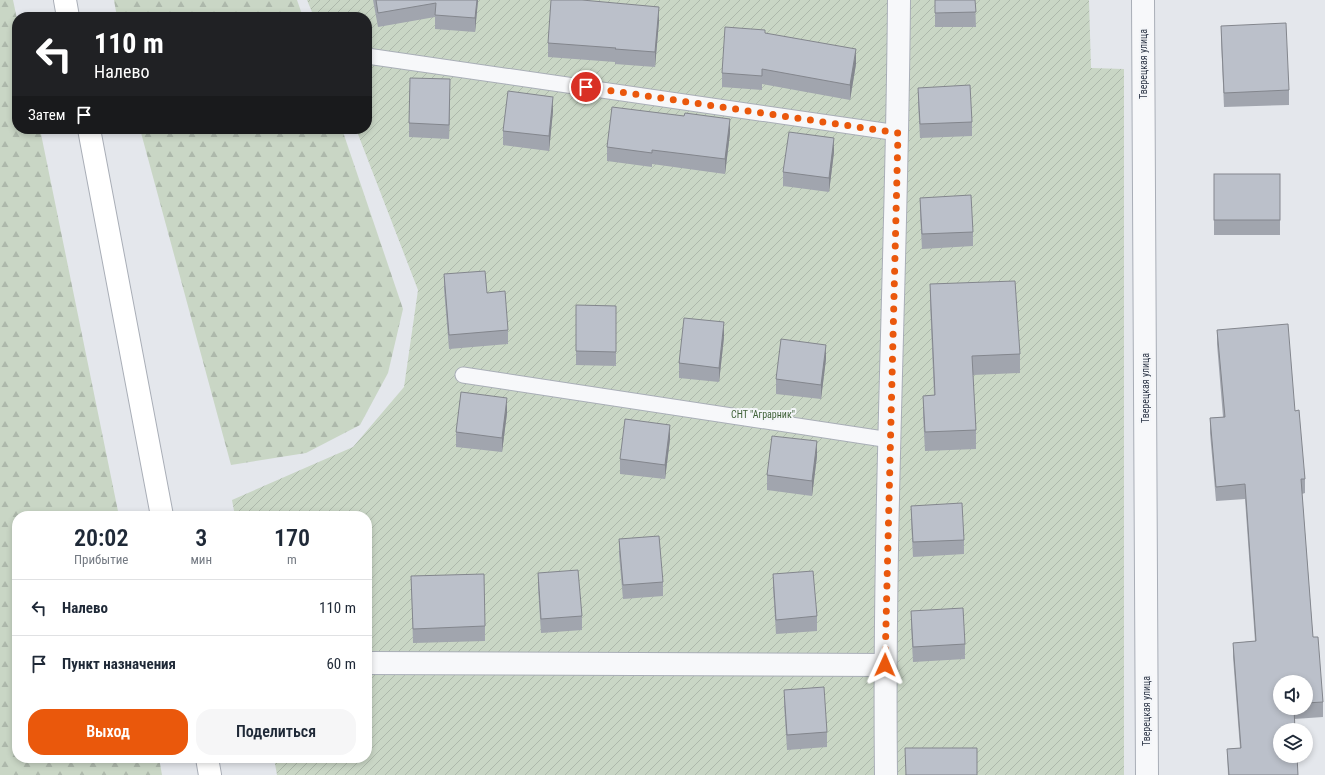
<!DOCTYPE html>
<html lang="ru">
<head>
<meta charset="utf-8">
<style>
  :root { --surface:#fff; --page:#f6f6f7; --text:#1f2937; --muted:#747a83; --line:#e0e1e3; --accent:#ea580c }
  body { margin:0; font-family:"Roboto Condensed",sans-serif; background:var(--page); color:var(--text); height:100vh; display:flex; flex-direction:column; font-size:15px; white-space:nowrap }
  * { box-sizing:border-box; margin:0 }
  p { font-size:13px; color:var(--muted) }
  .icon { flex:none; width:22px; height:22px; fill:none; stroke:currentColor; stroke-width:2; stroke-linecap:round; stroke-linejoin:round }
  .map { position:relative; flex:1; overflow:hidden }
  .sheet { position:absolute; left:12px; top:511px; width:360px; height:252px; display:flex; flex-direction:column; background:var(--surface); border-radius:16px; box-shadow:0 2px 6px #0003 }
  .sheet>* { flex:none }
  .top-card { position:absolute; left:12px; top:12px; width:360px; height:122px; border-radius:16px; box-shadow:0 2px 6px #0003; background:#202124; color:#fff; overflow:hidden }
  .fabs { position:absolute; left:1273px; top:675px; display:grid; gap:8px }
  .fabs a { display:grid; place-items:center; width:40px; height:40px; border-radius:50%; background:var(--surface); box-shadow:0 2px 6px #0003; font-size:20px }
  .pin { position:absolute; display:grid; place-items:center; width:34px; height:34px; color:#fff; margin:-17px; border:2px solid #fff; border-radius:50%; box-shadow:0 1px 4px #0007 }
  .me { position:absolute; width:44px; margin:-22px; rotate:1deg; stroke-linejoin:round; filter:drop-shadow(0 0 3px #0008) }
  .turn { display:flex; align-items:center; gap:14px; height:84px; padding:0 16px; font-size:18px }
  .turn .icon { width:52px; height:52px; stroke-width:2.5 }
  .turn b { display:block; font-size:28px; line-height:34px }
  .then { display:flex; align-items:center; height:38px; padding:0 16px; background:#0003; gap:8px; font-size:15px }
  .eta { display:flex; justify-content:space-evenly; align-items:center; height:68px; text-align:center }
  .eta b { font-size:24px; font-weight:600; line-height:28px }
  .action { display:flex; gap:8px; margin-top:auto; padding:8px 16px }
  .action a { flex:1; height:46px; border-radius:16px; background:var(--accent); color:#fff; font-size:16px; font-weight:600; line-height:46px; text-align:center }
  .action a+a { background:var(--page); color:var(--text) }
  ul { padding:0; list-style:none }
  li { display:flex; align-items:center; gap:12px; height:56px; padding:0 16px; border-top:1px solid var(--line) }
  li div { flex:1 }
  li b { display:block; font-size:15px }
  li em { font-style:normal }
  .map>svg:first-child { display:block }
  .forest { fill:url(#forest-firs) }
  .garden { fill:url(#garden-furrows) }
  .lines { fill:none; stroke-linecap:round; stroke-linejoin:round }
  .service-casing { stroke:#a9aeb7; stroke-width:17 }
  .minor-casing { stroke:#a9aeb7; stroke-width:24 }
  .secondary-casing { stroke:#a9aeb7; stroke-width:24 }
  .service { stroke:#f7f8fa; stroke-width:15 }
  .minor { stroke:#f7f8fa; stroke-width:22 }
  .secondary { stroke:#fff; stroke-width:22 }
  .wall { fill:#a1a5ae; fill-rule:evenodd }
  .shaded-wall { fill:#83868d }
  .building { fill:#bbc0ca; stroke:#83868d }
  .route { stroke:#ea580c; stroke-width:7; stroke-dasharray:0 12.6 }
  .labels { text-anchor:middle; dominant-baseline:central; stroke-width:4; stroke-linejoin:round; paint-order:stroke }
  .street-label { font-size:10px; fill:#2b3445; stroke:#f4f6f9 }
  .park-label { font-size:10px; fill:#3f6138; stroke:#f4f6f9 }
</style>
</head>
<body>
<div class="map">
<svg width="1325" height="775" viewBox="0 0 1325 775">
  <defs>
    <pattern id="forest-firs" width="22" height="20" patternUnits="userSpaceOnUse"><rect width="22" height="20" fill="#c9d6c5"/><path d="M5 1l3.5 6h-7zM16 11l3.5 6h-7z" fill="#adb8ab"/></pattern>
    <pattern id="garden-furrows" width="10" height="10" patternUnits="userSpaceOnUse"><rect width="10" height="10" fill="#c9d6c5"/><path d="M-1 1l2-2M0 10L10 0M9 11l2-2" fill="none" stroke="#adb8ab"/></pattern>
  </defs>
  <rect width="100%" height="100%" fill="#e4e7ec"/>
  <!-- forest -->
  <g class="forest">
    <polygon points="0,0 13,0 17,19 17,129 40,129 119,516 17,516 17,758 159,758 162,775 0,775"/>
    <polygon points="114,0 297,0 303,17 117,17"/>
    <polygon points="140,129 342,129 403,309 388,373 360,425 306,453 231,465"/>
  </g>
  <!-- garden -->
  <polygon class="garden" points="307,0 1089,0 1091,68 1124,69 1124,775 277,775 274,758 367,758 367,516 235,516 232,500 353,447 404,387 418,290 356,129 367,129 367,17 314,17"/>
  <g class="lines">
    <defs>
      <g id="service">
        <polyline points="367,56 898,133"/>
        <polyline points="463,375 890,440"/>
      </g>
      <g id="minor">
        <polyline points="1143,0 1147,775"/>
        <polyline points="367,663 885,665"/>
        <path d="M886,775C883,517 897,258 899,0"/>
      </g>
      <g id="secondary">
        <polyline points="65,0 68,17"/>
        <polyline points="89,129 162,516"/>
        <polyline points="207,758 210,775"/>
      </g>
    </defs>
    <!-- service casing -->
    <use href="#service" class="service-casing"/>
    <!-- minor casing -->
    <use href="#minor" class="minor-casing"/>
    <!-- secondary casing -->
    <use href="#secondary" class="secondary-casing"/>
    <!-- service -->
    <use href="#service" class="service"/>
    <!-- minor -->
    <use href="#minor" class="minor"/>
    <!-- secondary -->
    <use href="#secondary" class="secondary"/>
  </g>
  <!-- wall -->
  <g class="wall">
    <polygon points="373,0 478,0 475,32 435,29 435,17 378,27"/>
    <polygon points="935,0 975,0 976,27 935,27"/>
    <polygon points="659,21 655,67 615,64 615,62 548,57 548,43"/>
    <polygon points="1221,26 1289,90 1289,105 1224,107 1221,40"/>
    <polygon points="765,33 856,64 850,100 762,84 762,90 722,87 722,73"/>
    <polygon points="918,88 972,122 972,136 920,138 918,102"/>
    <polygon points="450,93 449,139 409,137 409,123"/>
    <polygon points="553,111 549,151 503,145 503,131"/>
    <polygon points="730,133 725,174 652,164 652,167 607,161 607,147"/>
    <polygon points="834,152 829,192 783,186 783,172"/>
    <rect x="1214" y="174" width="66" height="61"/>
    <polygon points="920,198 973,232 973,246 922,249 920,213"/>
    <polygon points="444,274 487,293 508,330 508,344 449,349 444,289"/>
    <polygon points="930,284 1020,354 1020,373 973,375 976,430 976,449 925,451 923,415 923,396 934,395 930,303"/>
    <polygon points="576,305 616,306 616,366 576,365"/>
    <path d="M1217,330L1295,411L1305,479V493L1302,494L1313,637L1323,702V717L1294,719L1298,775H1228L1227,749L1240,748L1233,657V643L1255,641L1245,499L1216,501L1210,433V418L1223,417L1217,344ZM1306,682V708H1280Z"/>
    <polygon points="724,337 719,382 679,378 679,363"/>
    <polygon points="826,359 821,399 776,394 776,379"/>
    <polygon points="507,413 502,452 456,447 456,432"/>
    <polygon points="670,439 665,479 620,474 620,459"/>
    <polygon points="817,456 812,496 767,490 767,475"/>
    <polygon points="911,506 964,540 964,554 913,557 911,520"/>
    <polygon points="619,539 663,582 663,596 623,599 619,554"/>
    <polygon points="538,573 582,616 582,630 541,633 538,588"/>
    <polygon points="773,574 817,616 817,631 776,634 773,588"/>
    <polygon points="411,576 485,626 485,641 413,643"/>
    <polygon points="911,611 965,644 965,659 913,662 911,625"/>
    <polygon points="784,690 827,732 827,747 787,750 784,704"/>
  </g>
  <!-- shaded-wall -->
  <g class="shaded-wall">
    <polygon points="477,0 478,0 475,32 475,18"/>
    <polygon points="659,7 659,21 655,67 655,52"/>
    <polygon points="856,49 856,64 850,100 850,85"/>
    <polygon points="450,79 450,93 449,139 449,125"/>
    <polygon points="553,97 553,111 549,151 549,136"/>
    <polygon points="730,119 730,133 725,174 725,159"/>
    <polygon points="834,138 834,152 829,192 829,178"/>
    <polygon points="724,322 724,337 719,382 719,368"/>
    <polygon points="826,345 826,359 821,399 821,385"/>
    <polygon points="507,398 507,413 502,452 502,438"/>
    <polygon points="670,425 670,439 665,479 665,465"/>
    <polygon points="817,441 817,456 812,496 812,481"/>
  </g>
  <!-- building -->
  <g class="building">
    <polygon points="376,0 477,0 475,18 435,15 436,3 378,13"/>
    <polygon points="551,0 582,0 659,7 655,52 615,49 616,48 548,43"/>
    <polygon points="935,0 975,0 976,12 935,13"/>
    <polygon points="1286,23 1289,90 1224,93 1221,26"/>
    <polygon points="725,27 765,30 765,33 856,49 850,85 762,69 762,76 722,73"/>
    <polygon points="410,78 450,79 449,125 409,123"/>
    <polygon points="970,85 972,122 920,124 918,88"/>
    <polygon points="508,91 553,97 549,136 503,131"/>
    <polygon points="612,107 684,116 685,113 730,119 725,159 652,150 652,153 607,147"/>
    <polygon points="789,132 834,138 829,178 783,172"/>
    <rect x="1214" y="174" width="66" height="46"/>
    <polygon points="971,195 973,232 922,234 920,198"/>
    <polygon points="485,271 487,293 505,291 508,330 449,335 444,274"/>
    <polygon points="1015,281 1020,354 972,356 976,430 925,432 923,396 935,395 930,284"/>
    <polygon points="576,305 616,306 616,352 576,351"/>
    <polygon points="684,318 724,322 719,368 679,363"/>
    <polygon points="1288,324 1295,411 1299,410 1305,479 1301,479 1313,637 1318,637 1323,702 1306,703 1306,682 1280,682 1280,708 1294,708 1295,730 1280,730 1280,756 1297,756 1298,775 1229,775 1227,749 1241,748 1233,643 1256,641 1245,484 1216,487 1210,418 1225,417 1217,330"/>
    <polygon points="781,339 826,345 821,385 776,379"/>
    <polygon points="461,392 507,398 502,438 456,432"/>
    <polygon points="625,419 670,425 665,465 620,459"/>
    <polygon points="772,436 817,441 812,481 767,475"/>
    <polygon points="962,503 964,540 913,542 911,506"/>
    <polygon points="659,536 663,582 623,585 619,539"/>
    <polygon points="578,570 582,616 541,619 538,573"/>
    <polygon points="813,571 817,616 776,620 773,574"/>
    <polygon points="484,574 485,626 413,629 411,576"/>
    <polygon points="963,608 965,644 913,647 911,611"/>
    <polygon points="824,687 827,732 787,735 784,690"/>
    <polygon points="905,748 977,748 977,775 906,775"/>
  </g>
  <g class="lines">
    <!-- route -->
    <polyline class="route" points="586,87 898,133 885,665"/>
  </g>
  <g class="labels">
    <!-- street labels -->
    <g class="street-label">
      <text transform="translate(1143 64) rotate(-90)">Тверецкая улица</text>
      <text transform="translate(1145 388) rotate(-90)">Тверецкая улица</text>
      <text transform="translate(1146 711) rotate(-90)">Тверецкая улица</text>
    </g>
    <!-- park labels -->
    <g class="park-label">
      <text x="763" y="414">СНТ "Аграрник"</text>
    </g>
  </g>
</svg>
<div class="fabs">
<a><svg class="icon" aria-label="sound" viewBox="0 0 24 24"><path d="M4 9h4l5-4v14l-5-4H4zM17 9q2 3 0 6"/></svg></a>
<a><svg class="icon" aria-label="layers" viewBox="0 0 24 24"><path d="M12 4l9 5-9 5-9-5zM3 14l9 5 9-5"/></svg></a>
</div>
<div class="pin" style="left:586px;top:87px;background:#d93025"><svg class="icon" aria-label="arrive" viewBox="0 0 24 24"><path d="M6 21V4h12l-3 4 3 4H6"/></svg></div>
<svg class="me" style="left:885px;top:665px" viewBox="-20 -20 40 40"><path d="M0-17L14 15 0 8-14 15z" fill="#ea580c" stroke="#fff" stroke-width="4"/></svg>
<div class="top-card">
<div class="turn"><svg class="icon" aria-label="left" viewBox="0 0 24 24"><path d="M17 20v-9H6M10 6l-5 5 5 5"/></svg><div><b>110 m</b>Налево</div></div>
<div class="then">Затем<svg class="icon" aria-label="arrive" viewBox="0 0 24 24"><path d="M6 21V4h12l-3 4 3 4H6"/></svg></div>
</div>
<section class="sheet">
<div class="eta">
<div><b>20:02</b><p>Прибытие</p></div>
<div><b>3</b><p>мин</p></div>
<div><b>170</b><p>m</p></div>
</div>
<ul>
<li><svg class="icon" aria-label="left" viewBox="0 0 24 24"><path d="M17 20v-9H6M10 6l-5 5 5 5"/></svg><div><b>Налево</b></div><em>110 m</em></li>
<li><svg class="icon" aria-label="arrive" viewBox="0 0 24 24"><path d="M6 21V4h12l-3 4 3 4H6"/></svg><div><b>Пункт назначения</b></div><em>60 m</em></li>
</ul>
<div class="action"><a>Выход</a><a>Поделиться</a></div>
</section>
</div>
</body>
</html>
